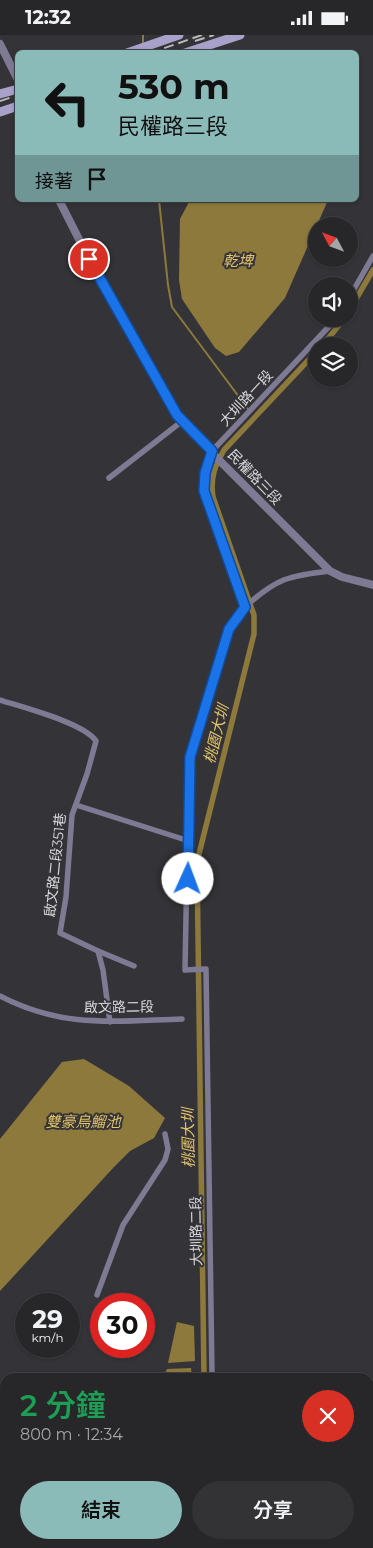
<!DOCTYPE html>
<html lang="zh-TW">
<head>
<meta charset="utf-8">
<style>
  :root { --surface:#27272a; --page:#333336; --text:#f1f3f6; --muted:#a4a5a8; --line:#434447; --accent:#8bbbb9 }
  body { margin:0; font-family:Montserrat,"Noto Sans TC",sans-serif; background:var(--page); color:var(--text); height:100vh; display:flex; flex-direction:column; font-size:19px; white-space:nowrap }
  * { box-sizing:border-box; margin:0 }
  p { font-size:16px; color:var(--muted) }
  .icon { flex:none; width:28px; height:28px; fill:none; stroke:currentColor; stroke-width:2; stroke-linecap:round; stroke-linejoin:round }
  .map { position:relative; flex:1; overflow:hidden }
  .side { position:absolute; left:0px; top:1338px; width:374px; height:176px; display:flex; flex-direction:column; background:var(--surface); border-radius:15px 15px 0 0; box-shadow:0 1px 4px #0004,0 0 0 1px var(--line) }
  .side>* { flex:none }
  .guide { position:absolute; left:15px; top:15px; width:344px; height:152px; border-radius:8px; box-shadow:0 1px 4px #0004,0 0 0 1px var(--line); background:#8bbbb9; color:#111; overflow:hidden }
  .needle { width:32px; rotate:311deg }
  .controls { position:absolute; left:308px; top:182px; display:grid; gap:10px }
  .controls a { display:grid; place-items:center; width:50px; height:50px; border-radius:50%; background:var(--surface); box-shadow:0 1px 4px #0004,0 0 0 1px var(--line); font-size:25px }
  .speed { position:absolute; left:15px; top:1258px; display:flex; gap:10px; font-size:25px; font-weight:700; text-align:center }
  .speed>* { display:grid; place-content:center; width:65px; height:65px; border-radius:50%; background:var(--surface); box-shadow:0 1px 4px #0004,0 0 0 1px var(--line); line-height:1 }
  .speed small { font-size:12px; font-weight:400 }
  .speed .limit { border:8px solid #d22; background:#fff; color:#111 }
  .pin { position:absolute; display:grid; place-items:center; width:42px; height:42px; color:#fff; margin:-21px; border:2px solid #fff; border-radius:50%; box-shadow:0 1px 5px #0007 }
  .me { position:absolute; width:55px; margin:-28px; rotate:2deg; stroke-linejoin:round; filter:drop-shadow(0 0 4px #0008) }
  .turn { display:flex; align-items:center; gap:18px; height:105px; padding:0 20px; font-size:22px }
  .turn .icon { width:65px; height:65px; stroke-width:2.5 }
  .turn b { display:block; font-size:35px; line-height:42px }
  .then { display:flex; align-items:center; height:48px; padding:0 20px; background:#0003; gap:10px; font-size:19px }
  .round { display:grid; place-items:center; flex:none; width:52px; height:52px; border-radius:26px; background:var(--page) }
  .head { display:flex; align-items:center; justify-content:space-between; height:85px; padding:0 20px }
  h1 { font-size:30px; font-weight:600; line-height:38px; color:#1e9e55 }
  .action { display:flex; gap:10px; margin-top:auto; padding:10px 20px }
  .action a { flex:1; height:58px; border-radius:30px; background:var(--accent); color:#111; font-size:20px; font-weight:600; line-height:58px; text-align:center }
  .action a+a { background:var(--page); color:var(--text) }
  .status { display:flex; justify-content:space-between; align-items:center; height:35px; padding:0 25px; background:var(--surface); direction:ltr }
  .status svg { height:14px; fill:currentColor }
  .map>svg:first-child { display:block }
  .water { fill:#8d793b }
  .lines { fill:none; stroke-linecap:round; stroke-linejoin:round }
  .stream { stroke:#8d793b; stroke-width:2 }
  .canal { stroke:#8d793b; stroke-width:5.5 }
  .minor { stroke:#7f7a93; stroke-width:5.5 }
  .tertiary { stroke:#7f7a93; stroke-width:8 }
  .secondary { stroke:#a8a1c9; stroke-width:9 }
  .rail { stroke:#bab9bc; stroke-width:2; stroke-dasharray:10 5; stroke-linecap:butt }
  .route-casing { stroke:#114b97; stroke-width:12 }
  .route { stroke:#1a73e8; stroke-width:9 }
  .labels { text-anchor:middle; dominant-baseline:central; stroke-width:4; stroke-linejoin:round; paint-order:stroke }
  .street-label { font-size:14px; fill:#d7d6d9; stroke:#343438 }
  .water-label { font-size:15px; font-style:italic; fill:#e2c369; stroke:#343438 }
</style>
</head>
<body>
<div class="status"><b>12:32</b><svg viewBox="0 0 49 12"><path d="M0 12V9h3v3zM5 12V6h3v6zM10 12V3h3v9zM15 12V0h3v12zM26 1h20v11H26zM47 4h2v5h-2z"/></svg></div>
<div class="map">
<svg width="373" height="1513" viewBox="0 0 373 1513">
  <rect width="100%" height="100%" fill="#343438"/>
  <!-- water -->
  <g class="water">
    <polygon points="190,165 328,165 285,263 239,317 226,321 215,313 182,264 179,245 180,184"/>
    <polygon points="84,1024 129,1051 165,1083 154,1103 130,1116 114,1132 0,1256 0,1104 62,1027"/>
    <polygon points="177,1287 194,1291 195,1326 168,1328"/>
    <polygon points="191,1333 192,1342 163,1342 167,1334"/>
  </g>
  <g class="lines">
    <!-- stream -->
    <g class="stream">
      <polyline points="143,0 143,7"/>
      <polyline points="144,17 144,18"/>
      <polyline points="159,165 168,250 172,272 248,374"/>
    </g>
    <!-- canal -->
    <g class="canal">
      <polyline points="349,276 373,235"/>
      <polyline points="322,311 344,284"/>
      <path d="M204,1342L197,827L254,599V580L213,462C210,442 215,431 224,415L316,317"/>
      <polyline points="133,1513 135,1509"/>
    </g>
    <!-- minor -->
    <g class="minor">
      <polyline points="349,263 373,221"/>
      <polyline points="109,443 181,387"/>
      <path d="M245,572C277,543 288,541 330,536"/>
      <path d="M0,665C22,672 84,688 96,706L87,739L72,780L66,862L60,898L98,916L103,935L110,987"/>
      <polyline points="76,770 189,806"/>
      <polyline points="98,916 134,931"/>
      <path d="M0,961C63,994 115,986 182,984"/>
      <polyline points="97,1260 123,1190 165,1125 168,1114 165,1099"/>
      <polyline points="209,1342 212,1339 206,934 185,935 189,722 229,594 245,572 205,456 205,438 212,416 336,284"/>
      <polyline points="127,1513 130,1509"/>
    </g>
    <!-- tertiary -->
    <g class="tertiary">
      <polyline points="0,9 18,45"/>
      <polyline points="59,165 89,224 181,387 330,536 342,542 373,550"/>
    </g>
    <!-- secondary -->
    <g class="secondary">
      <polyline points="127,18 179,0"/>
      <polyline points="185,18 240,0"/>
      <polyline points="0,59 18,54"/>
      <polyline points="0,77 18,71"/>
    </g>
    <!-- rail -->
    <g class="rail">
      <polyline points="195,6 214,0"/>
      <polyline points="150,18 202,0"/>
      <polyline points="0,66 18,60"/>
    </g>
  </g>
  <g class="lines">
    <defs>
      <polyline id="route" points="89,224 177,380 212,416 205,438 204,456 245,572 229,594 190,722 188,844"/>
    </defs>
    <!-- route casing -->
    <use href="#route" class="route-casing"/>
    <!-- route -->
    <use href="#route" class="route"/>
  </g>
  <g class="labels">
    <!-- street labels -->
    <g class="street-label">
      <text transform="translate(246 363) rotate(-47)">大圳路一段</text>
      <text transform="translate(255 442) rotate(46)">民權路三段</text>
      <text transform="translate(55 830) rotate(-84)">啟文路二段351巷</text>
      <text transform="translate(119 972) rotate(-1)">啟文路二段</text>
      <text transform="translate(196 1196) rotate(-91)">大圳路二段</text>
    </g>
    <!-- water labels -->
    <g class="water-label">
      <text x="238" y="225">乾埤</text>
      <text transform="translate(216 699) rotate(-76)">桃園大圳</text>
      <text x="83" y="1086">雙豪烏鰡池</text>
      <text transform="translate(188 1103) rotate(-91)">桃園大圳</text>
    </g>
  </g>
</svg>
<div class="controls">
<a><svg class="needle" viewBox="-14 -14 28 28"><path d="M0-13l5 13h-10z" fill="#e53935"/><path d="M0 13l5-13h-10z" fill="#a4a5a8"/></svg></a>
<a><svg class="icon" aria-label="sound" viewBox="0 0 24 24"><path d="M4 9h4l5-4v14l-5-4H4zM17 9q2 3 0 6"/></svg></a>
<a><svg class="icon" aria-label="layers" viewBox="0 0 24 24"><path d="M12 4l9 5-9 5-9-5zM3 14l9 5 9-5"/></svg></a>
</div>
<div class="speed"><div>29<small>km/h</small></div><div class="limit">30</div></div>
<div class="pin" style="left:89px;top:224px;background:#d93025"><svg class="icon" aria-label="arrive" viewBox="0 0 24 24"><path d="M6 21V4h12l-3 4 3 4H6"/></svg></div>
<svg class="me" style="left:188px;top:844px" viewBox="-20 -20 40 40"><circle r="19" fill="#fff"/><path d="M0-13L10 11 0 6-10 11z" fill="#1a73e8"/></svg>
<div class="guide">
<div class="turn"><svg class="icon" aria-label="left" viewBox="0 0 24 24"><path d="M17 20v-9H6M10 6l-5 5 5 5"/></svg><div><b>530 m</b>民權路三段</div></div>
<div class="then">接著<svg class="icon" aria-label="arrive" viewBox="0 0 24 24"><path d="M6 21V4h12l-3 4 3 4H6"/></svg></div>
</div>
<section class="side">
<div class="head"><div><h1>2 分鐘</h1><p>800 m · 12:34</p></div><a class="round" style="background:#d93025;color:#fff"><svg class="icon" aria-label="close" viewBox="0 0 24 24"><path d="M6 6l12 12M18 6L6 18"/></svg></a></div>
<div class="action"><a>結束</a><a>分享</a></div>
</section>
</div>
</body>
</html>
